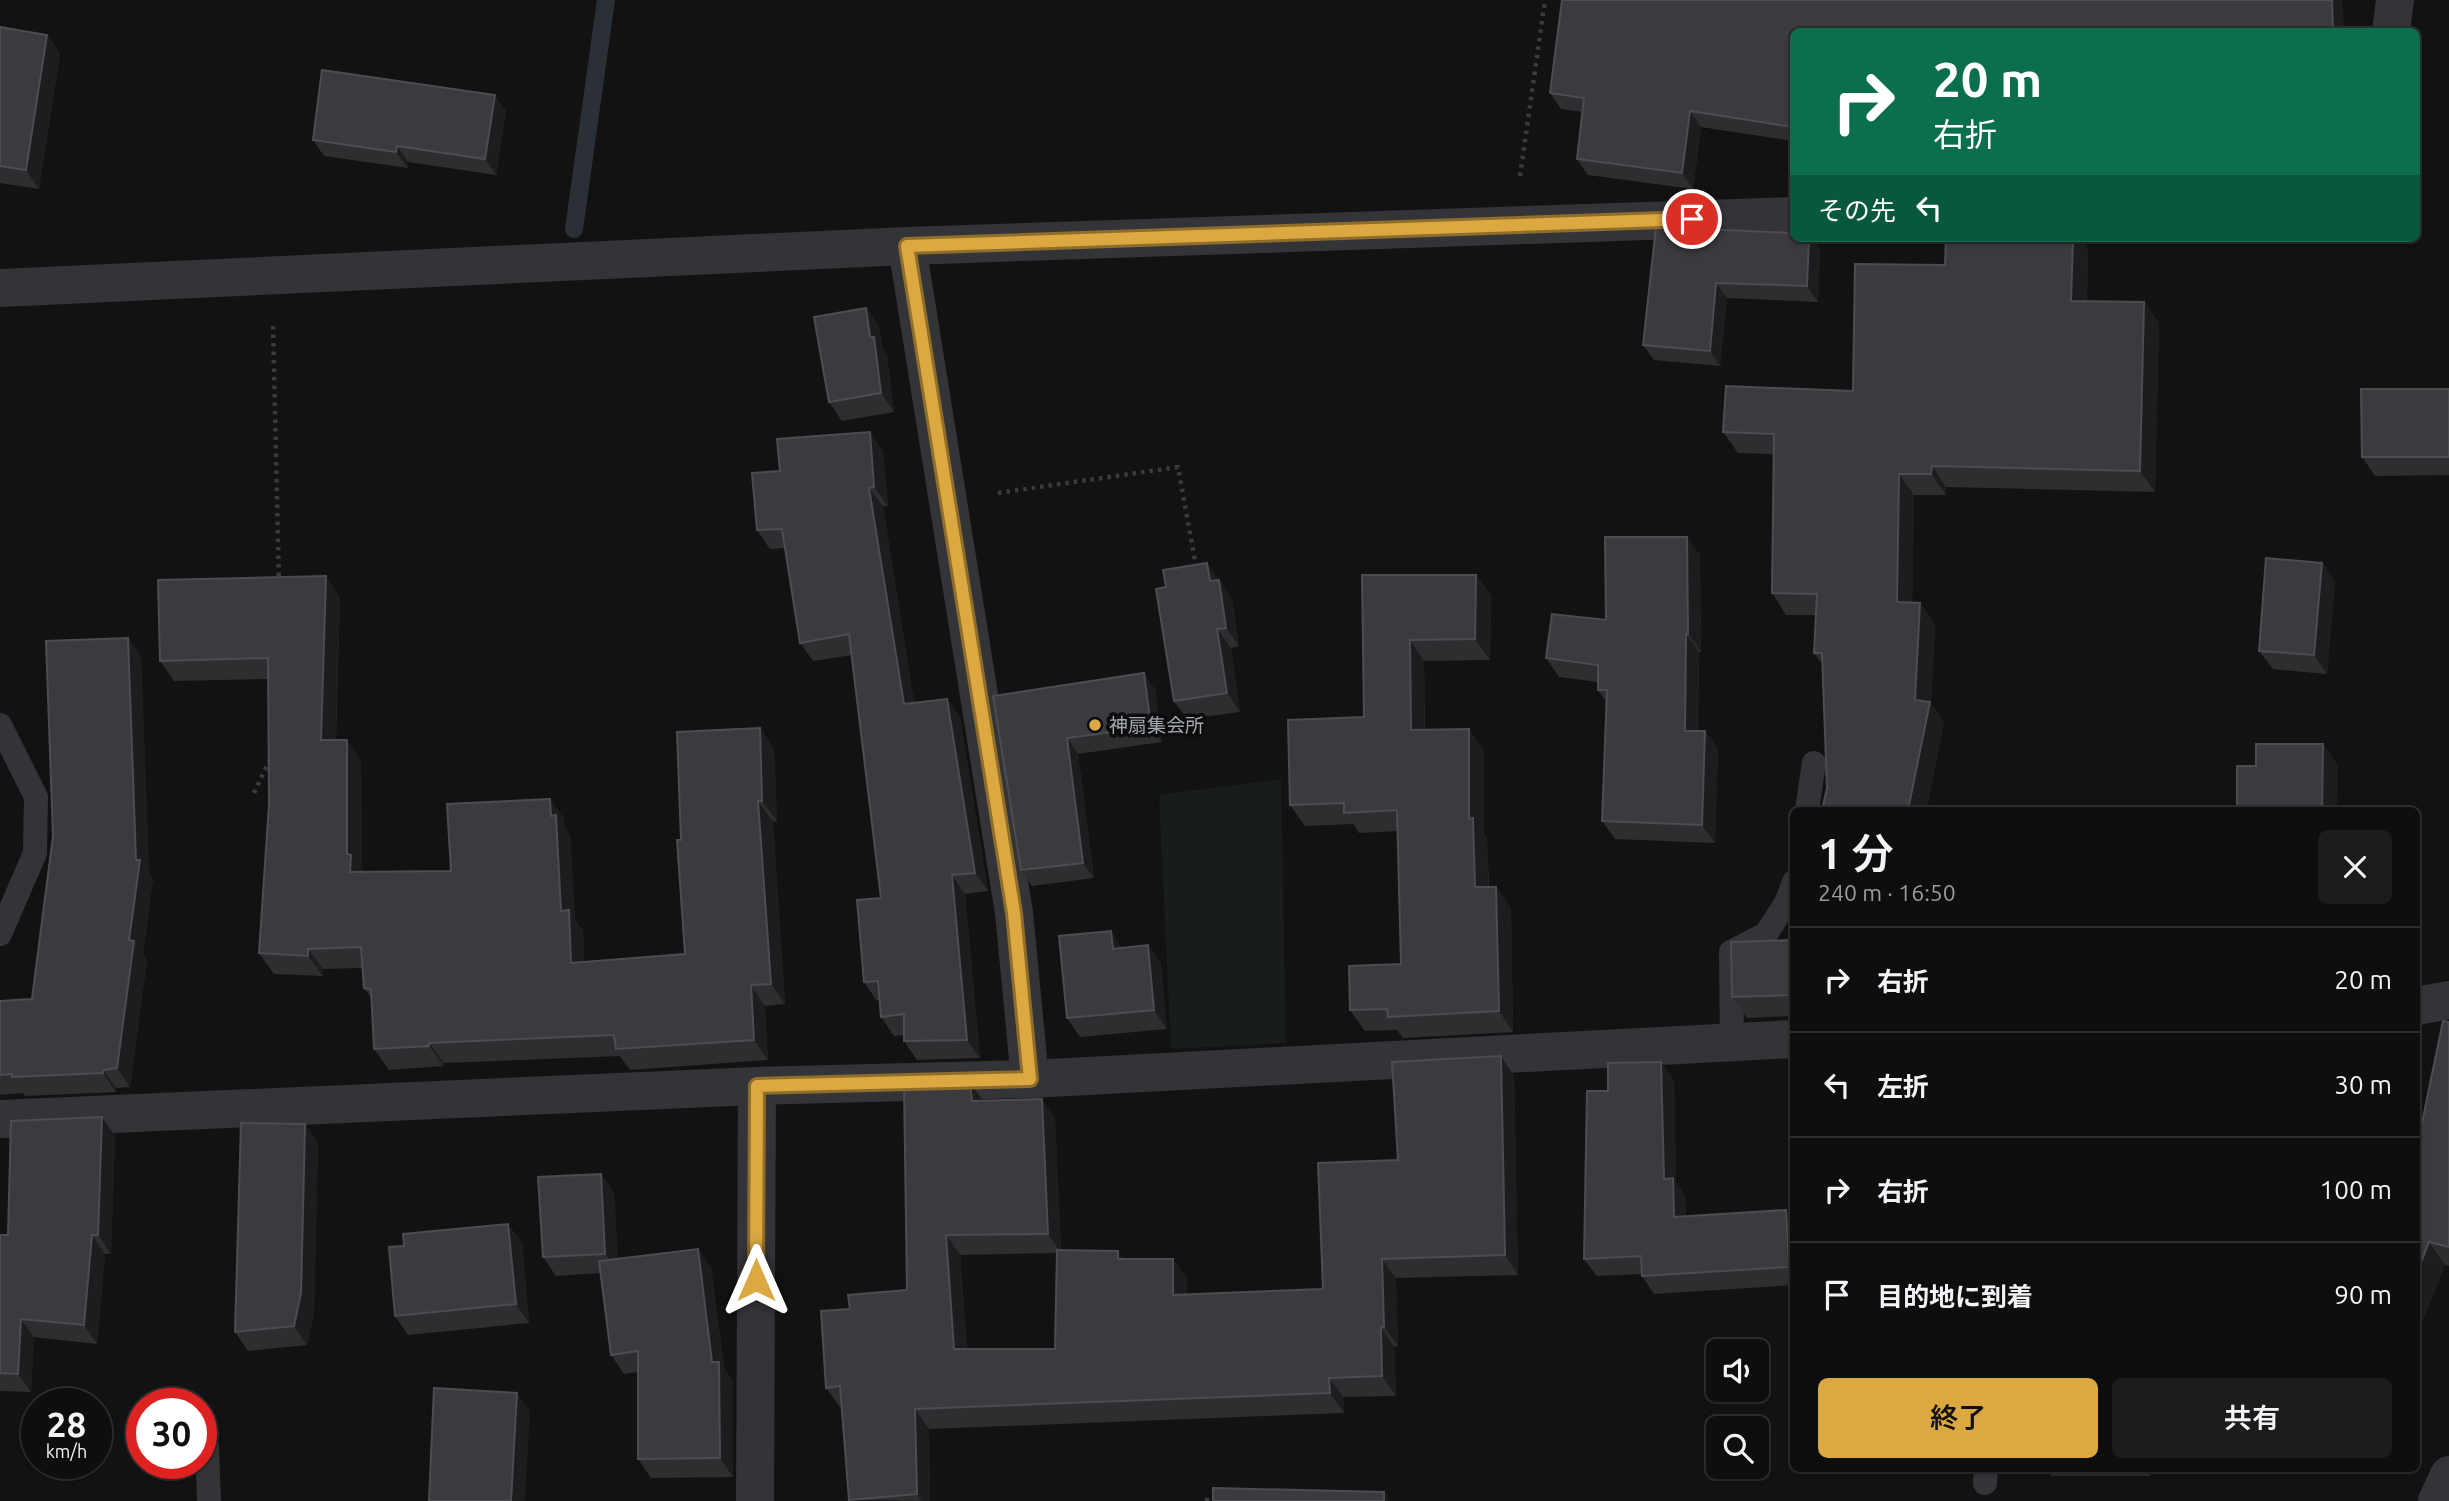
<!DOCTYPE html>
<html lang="ja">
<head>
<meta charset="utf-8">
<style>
  :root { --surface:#0e0e0e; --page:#1c1c1c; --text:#f1f3f6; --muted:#9b9c9e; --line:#2e2e2e; --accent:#dca841 }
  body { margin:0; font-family:Ubuntu,"Noto Sans JP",sans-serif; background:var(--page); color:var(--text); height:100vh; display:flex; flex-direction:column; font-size:26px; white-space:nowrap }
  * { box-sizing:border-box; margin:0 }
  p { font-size:23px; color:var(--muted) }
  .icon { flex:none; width:38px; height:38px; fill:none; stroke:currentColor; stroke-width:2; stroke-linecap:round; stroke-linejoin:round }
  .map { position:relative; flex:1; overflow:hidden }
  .drawer { position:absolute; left:1790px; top:807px; width:630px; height:665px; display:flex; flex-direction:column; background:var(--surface); border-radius:10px; box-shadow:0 2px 5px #0004,0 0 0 2px var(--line) }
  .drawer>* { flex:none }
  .hud { position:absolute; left:1790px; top:28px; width:630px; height:214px; border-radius:10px; box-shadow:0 2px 5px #0004,0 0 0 2px var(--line); background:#0b6e4f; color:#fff; overflow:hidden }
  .fabs { position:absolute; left:1706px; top:1339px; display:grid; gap:14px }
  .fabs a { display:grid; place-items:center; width:63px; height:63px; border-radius:10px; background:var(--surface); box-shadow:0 2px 5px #0004,0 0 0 2px var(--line); font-size:35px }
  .speed { position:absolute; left:21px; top:1388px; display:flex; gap:14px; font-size:35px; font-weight:700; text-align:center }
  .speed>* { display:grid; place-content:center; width:91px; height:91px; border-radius:50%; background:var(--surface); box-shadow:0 2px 5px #0004,0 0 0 2px var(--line); line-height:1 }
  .speed small { font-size:18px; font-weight:400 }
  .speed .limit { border:10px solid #d22; background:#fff; color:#111 }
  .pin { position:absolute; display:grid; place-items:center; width:60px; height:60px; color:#fff; margin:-30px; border:4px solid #fff; border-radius:50%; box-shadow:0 2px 7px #0007 }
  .me { position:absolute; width:77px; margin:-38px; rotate:0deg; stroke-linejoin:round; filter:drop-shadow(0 0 5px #0008) }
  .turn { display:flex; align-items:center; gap:24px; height:147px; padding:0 28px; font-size:32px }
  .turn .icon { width:91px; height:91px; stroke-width:2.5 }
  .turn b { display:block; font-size:49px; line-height:60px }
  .then { display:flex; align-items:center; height:66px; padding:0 28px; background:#0003; gap:14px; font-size:26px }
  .round { display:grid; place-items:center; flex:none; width:74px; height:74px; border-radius:10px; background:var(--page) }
  .headline { display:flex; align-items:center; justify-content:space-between; height:119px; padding:0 28px }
  h1 { font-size:42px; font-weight:600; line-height:52px }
  .cta { display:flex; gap:14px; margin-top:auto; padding:14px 28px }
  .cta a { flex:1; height:80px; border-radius:10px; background:var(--accent); color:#111; font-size:28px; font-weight:600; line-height:80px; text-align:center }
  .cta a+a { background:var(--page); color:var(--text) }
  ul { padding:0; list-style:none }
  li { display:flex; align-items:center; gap:21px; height:105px; padding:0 28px; border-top:2px solid var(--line) }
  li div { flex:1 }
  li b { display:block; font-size:26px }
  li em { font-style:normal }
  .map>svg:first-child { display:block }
  .green { fill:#181d19 }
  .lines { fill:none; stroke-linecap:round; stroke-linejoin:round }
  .stream { stroke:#2a3035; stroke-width:18 }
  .path { stroke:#393b3e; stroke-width:4.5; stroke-dasharray:3.5 5; stroke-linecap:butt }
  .service { stroke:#333437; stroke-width:24 }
  .minor { stroke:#333437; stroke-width:38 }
  .wall { fill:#2e2e31; fill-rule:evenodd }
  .shaded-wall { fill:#1d1d1f }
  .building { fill:#3b3b3f; stroke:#4b4d51; stroke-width:2 }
  .route-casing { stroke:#8f6d2a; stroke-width:18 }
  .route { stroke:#dca841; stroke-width:12 }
  .poi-dot { fill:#dca841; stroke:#0d0d0e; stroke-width:2.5 }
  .labels { text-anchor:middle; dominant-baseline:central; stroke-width:7; stroke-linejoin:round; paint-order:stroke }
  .poi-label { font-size:19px; fill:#a5a9b2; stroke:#0d0d0e; text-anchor:start }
</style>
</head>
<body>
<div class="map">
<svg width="2449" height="1501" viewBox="0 0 2449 1501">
  <rect width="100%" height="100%" fill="#121213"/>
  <!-- green -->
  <polygon class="green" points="1281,779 1286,1043 1171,1049 1159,795"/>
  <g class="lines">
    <!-- stream -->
    <polyline class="stream" points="574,229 606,0"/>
    <!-- path -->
    <g class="path">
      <polyline points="1520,176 1545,0"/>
      <polyline points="273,326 279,583"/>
      <polyline points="998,493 1178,467 1196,566"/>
      <polyline points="254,793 270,759"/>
      <polyline points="1207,1498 1207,1501"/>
    </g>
    <!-- service -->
    <g class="service">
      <polyline points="0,725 36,797 35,853 0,934"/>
      <polyline points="1807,810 1814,763"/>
      <polyline points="1732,1042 1731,952 1766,934 1786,903 1794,882"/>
      <polyline points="207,1446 209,1501"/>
      <polyline points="1985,1483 1986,1468"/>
    </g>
    <!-- minor -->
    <g class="minor">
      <polyline points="2391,32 2395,0"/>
      <polyline points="907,246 1014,913 1030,1079"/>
      <polyline points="0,288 907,246 1794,216"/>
      <polyline points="2417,1006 2449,1000"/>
      <polyline points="0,1119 757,1086 1030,1079 1794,1039"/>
      <polyline points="755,1501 757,1086"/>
      <polyline points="2437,1501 2449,1475"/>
    </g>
  </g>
  <!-- wall -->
  <g class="wall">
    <polygon points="1562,0 2342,0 2344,32 1794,32 1794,141 1701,127 1693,189 1588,175 1577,159 1582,112 1561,109 1550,93"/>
    <polygon points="0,27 47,35 60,54 39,189 0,183"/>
    <polygon points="506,111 496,175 408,162 408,168 324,156 313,140"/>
    <polygon points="1656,227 1820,249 1818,302 1727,298 1720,366 1654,360 1643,345"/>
    <polygon points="2088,248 2087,301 2144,302 2159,323 2155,492 1946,487 1946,495 1914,495 1912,602 1920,603 1935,624 1931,703 1944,723 1827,788 1823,665 1814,653 1816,615 1786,615 1772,593 1774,454 1738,453 1723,432 1853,391 1945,265"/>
    <polygon points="866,308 879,327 883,349 887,356 894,412 842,421 829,402"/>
    <polygon points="2449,389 2449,475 2375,476 2362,457"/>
    <polygon points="883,451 888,506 883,506 914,703 947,699 960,717 988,891 965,894 980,1058 917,1060 904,1041 904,1035 894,1036 881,1017 879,1000 877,1001 864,982 881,898 852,655 813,661 800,643 785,548 770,549 757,530 780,471"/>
    <polygon points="1700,555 1701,652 1699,652 1698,731 1705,731 1718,749 1715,843 1615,839 1602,821 1606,702 1598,690 1598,682 1559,677 1546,658 1606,620"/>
    <polygon points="1207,563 1232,599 1239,646 1231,648 1240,712 1187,719 1174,701 1166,587"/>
    <polygon points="2322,563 2335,581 2327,674 2273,669 2259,651"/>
    <polygon points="1362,575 1476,575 1491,596 1490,660 1424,661 1425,730 1484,750 1484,834 1487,839 1489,887 1496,887 1511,908 1513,1032 1403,1038 1397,1030 1365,1031 1350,1010 1401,964 1398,831 1359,833 1353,824 1305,826 1290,805 1364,717"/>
    <polygon points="340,597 336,740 361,760 362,869 363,872 451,871 550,799 564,819 564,827 570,835 575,920 583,931 584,962 685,954 681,840 760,728 774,749 777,821 773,822 785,1004 765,1006 768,1060 630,1070 620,1056 444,1063 444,1066 389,1070 374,1049 372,999 364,988 362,968 323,969 323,976 274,974 259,953 269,804 268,679 174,681 160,661"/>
    <polygon points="128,638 141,657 149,873 153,879 143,954 147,960 130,1087 116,1088 116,1092 25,1096 23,1093 0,1095 0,1001 32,999"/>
    <polygon points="1155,689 1162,742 1078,754 1094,878 1032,886 1021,870 993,696"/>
    <polygon points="1794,940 1794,1016 1747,1018 1732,997"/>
    <polygon points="1148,945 1161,964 1167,1029 1080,1037 1067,1018 1123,948"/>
    <polygon points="2449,1022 2449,1266 2445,1265 2417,1334"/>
    <path d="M1514,1076L1518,1275L1396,1278L1398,1346L1394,1347L1396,1396L1343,1397L1344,1413L929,1429L930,1501L849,1500L841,1407H840L826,1388L850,1309L907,1290L983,1101L1055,1118L1061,1250L1124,1259L1187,1278V1295L1323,1289L1398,1160ZM1057,1253L1055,1349H967L960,1255Z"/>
    <polygon points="1674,1080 1676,1183 1685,1196 1686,1216 1794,1221 1794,1285 1654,1294 1642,1276 1642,1274 1597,1276 1584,1259 1608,1091"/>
    <polygon points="305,1124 318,1143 314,1312 307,1345 248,1351 235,1332"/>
    <polygon points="115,1136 111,1254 105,1254 97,1344 34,1337 31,1392 0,1391 0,1235 8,1235"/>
    <polygon points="601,1174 614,1193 618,1259 711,1267 724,1368 733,1381 733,1477 651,1478 638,1459 638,1372 624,1374 611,1355 600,1273 556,1276 543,1257"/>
    <polygon points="522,1242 529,1323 408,1335 395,1316"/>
    <polygon points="2046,1468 2151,1468 2151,1476 2051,1476"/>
  </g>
  <!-- shaded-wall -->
  <g class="shaded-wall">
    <polygon points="2332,0 2342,0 2344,32 2333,32"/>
    <polygon points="47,35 60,54 39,189 26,170"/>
    <polygon points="495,95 506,111 496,175 485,159"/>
    <polygon points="1690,111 1701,127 1693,189 1682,173"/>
    <polygon points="397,146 408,162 408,168 396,152"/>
    <polygon points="1809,238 1812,238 1820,249 1818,302 1807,286"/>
    <polygon points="2073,238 2080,238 2088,248 2086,322 2071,301"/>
    <polygon points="1716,283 1727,298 1720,366 1710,351"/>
    <polygon points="2144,302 2159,323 2155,492 2140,471"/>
    <polygon points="866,308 879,327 883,349 887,356 894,412 881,393 870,337"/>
    <polygon points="870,432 883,451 888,506 874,487"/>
    <polygon points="1932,466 1946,487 1946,495 1931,474"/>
    <polygon points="1899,474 1914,495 1912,623 1897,602"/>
    <polygon points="869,488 883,506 917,723 904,704"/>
    <polygon points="1687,537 1700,555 1701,652 1688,634"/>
    <polygon points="1207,563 1232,599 1239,646 1226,628 1210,581"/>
    <polygon points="2322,563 2335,581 2327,674 2314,655"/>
    <polygon points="1476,575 1491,596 1490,660 1475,639"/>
    <polygon points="326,576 340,597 335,761 321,740"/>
    <polygon points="1920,603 1935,624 1931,703 1944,723 1927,810 1908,810"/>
    <polygon points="1217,629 1231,648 1240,712 1227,693"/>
    <polygon points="1686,634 1699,652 1697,749 1685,731"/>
    <polygon points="128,638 141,657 149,873 153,879 143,954 147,960 130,1087 117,1068 136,860"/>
    <polygon points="1410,640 1424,661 1425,751 1411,730"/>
    <polygon points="1144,673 1155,689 1162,742 1151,727"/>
    <polygon points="947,699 960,717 988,891 975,873"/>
    <polygon points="760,728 774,749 777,821 762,801"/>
    <polygon points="1469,729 1484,750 1484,834 1487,839 1489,908 1475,887 1469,819"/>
    <polygon points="1705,731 1718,749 1715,843 1702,825"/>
    <polygon points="1067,738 1078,754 1094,878 1083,863"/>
    <polygon points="347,740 361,760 362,869 366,875 350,872 347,854"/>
    <polygon points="2323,744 2338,765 2337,810 2322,810"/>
    <polygon points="550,799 564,819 564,827 570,835 575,920 583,931 585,983 571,963 561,911 551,816"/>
    <polygon points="758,801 773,822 785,1004 771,984"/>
    <polygon points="952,875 965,894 980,1058 967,1040"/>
    <polygon points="1496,887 1511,908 1513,1032 1499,1011"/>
    <polygon points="1111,931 1124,950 1113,949"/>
    <polygon points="1148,945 1161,964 1167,1029 1154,1010"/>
    <polygon points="308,949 323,969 323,976 308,956"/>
    <polygon points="751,985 765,1006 768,1060 754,1040"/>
    <polygon points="429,1043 444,1063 444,1066 429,1046"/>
    <polygon points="1501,1056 1514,1076 1518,1275 1505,1255"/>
    <polygon points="1661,1062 1674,1080 1676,1183 1685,1196 1687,1234 1674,1217 1664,1179"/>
    <polygon points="103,1070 116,1088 116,1092 103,1073"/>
    <polygon points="970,1083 984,1102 972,1101"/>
    <polygon points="1042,1099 1055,1118 1061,1253 1048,1234"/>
    <polygon points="102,1117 115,1136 111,1254 98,1235"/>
    <polygon points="305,1124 318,1143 314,1312 307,1345 294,1326"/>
    <polygon points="601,1174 614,1193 619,1272 605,1254"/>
    <polygon points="1786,1210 1794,1221 1794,1274 1789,1267"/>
    <polygon points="508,1224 522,1242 529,1323 516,1304"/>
    <polygon points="92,1235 105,1254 97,1344 84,1325"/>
    <polygon points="946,1235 960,1255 968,1368 954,1349"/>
    <polygon points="2429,1242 2445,1265 2417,1334 2417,1273"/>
    <polygon points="698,1249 711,1267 724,1368 733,1381 733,1477 720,1458 712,1362"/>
    <polygon points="1118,1251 1132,1270 1118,1259"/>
    <polygon points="1173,1259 1187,1278 1187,1315 1173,1295"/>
    <polygon points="1382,1259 1396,1278 1398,1346 1384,1327"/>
    <polygon points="21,1319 34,1337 31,1392 18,1374"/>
    <polygon points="1381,1327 1394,1347 1396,1396 1382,1376"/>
    <polygon points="1329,1378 1343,1397 1344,1413 1330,1393"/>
    <polygon points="517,1393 530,1411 525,1501 511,1501"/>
    <polygon points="915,1409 929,1429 930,1501 921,1501 917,1494"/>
    <polygon points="2145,1468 2151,1468 2151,1476"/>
    <polygon points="1384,1492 1390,1501 1384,1501"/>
  </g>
  <!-- building -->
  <g class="building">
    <polygon points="1562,0 2332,0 2333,32 1794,32 1794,138 1793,127 1690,111 1682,173 1577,159 1584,98 1550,93"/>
    <polygon points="0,27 47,35 26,170 0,166"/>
    <polygon points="322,70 495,95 485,159 397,146 396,152 313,140"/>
    <polygon points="1656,227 1794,233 1794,238 1809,238 1807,286 1716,283 1710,351 1643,345"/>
    <polygon points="1946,238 2073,238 2071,301 2144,302 2140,471 1932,466 1931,474 1899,474 1897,602 1920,603 1915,700 1930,702 1908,810 1822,810 1827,788 1822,653 1814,653 1817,594 1772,593 1774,434 1723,432 1726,386 1853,391 1855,264 1945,265"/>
    <polygon points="866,308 870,337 874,337 881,393 829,402 814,317"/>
    <polygon points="2361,389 2449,389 2449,457 2362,457"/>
    <polygon points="870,432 874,487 869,488 904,704 947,699 975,873 952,875 967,1040 904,1041 904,1014 881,1017 878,981 864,982 857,900 881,898 849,634 800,643 782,529 757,530 752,473 780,471 777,439"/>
    <polygon points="1605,537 1687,537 1688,634 1686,634 1685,731 1705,731 1702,825 1602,821 1607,690 1598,690 1598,665 1546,658 1552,614 1606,620"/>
    <polygon points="2266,558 2322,563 2314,655 2259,651"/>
    <polygon points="1207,563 1210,581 1219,580 1226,628 1217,629 1227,693 1174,701 1156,589 1166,587 1163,570"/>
    <polygon points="1362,575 1476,575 1475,639 1410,640 1411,730 1469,729 1469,819 1473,818 1475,887 1496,887 1499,1011 1388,1017 1387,1009 1350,1010 1349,966 1401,964 1397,810 1344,813 1344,803 1290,805 1288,720 1364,717"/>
    <polygon points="326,576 321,740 347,740 347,854 351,855 350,872 451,871 447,804 550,799 551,816 556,815 561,911 569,910 571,963 685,954 677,840 681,840 677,732 760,728 762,801 758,801 771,984 751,985 754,1040 616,1049 614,1035 429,1043 429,1046 374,1049 371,989 364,988 361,947 308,949 308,956 259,953 269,804 268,658 160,661 158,580"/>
    <polygon points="128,638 136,860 140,860 129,940 134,941 117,1068 103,1070 103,1073 12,1077 12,1074 0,1075 0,1001 32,999 53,836 46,641"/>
    <polygon points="1144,673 1151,727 1067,738 1083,863 1021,870 993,696"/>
    <polygon points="2256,744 2323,744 2322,810 2237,810 2237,766 2256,766"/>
    <polygon points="1111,931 1113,949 1148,945 1154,1010 1067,1018 1059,936"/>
    <polygon points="1794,940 1794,995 1732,997 1731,942"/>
    <polygon points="2443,1021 2449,1022 2449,1247 2429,1242 2417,1273 2417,1147"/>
    <polygon points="1501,1056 1505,1255 1382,1259 1384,1327 1381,1327 1382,1376 1329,1378 1330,1393 915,1409 917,1494 849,1500 840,1386 826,1388 821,1311 850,1309 848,1295 907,1290 904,1084 970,1083 972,1101 1042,1099 1048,1234 946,1235 954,1349 1055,1349 1057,1250 1118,1251 1118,1259 1173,1259 1173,1295 1323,1289 1318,1163 1398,1160 1392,1062"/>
    <polygon points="1661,1062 1664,1179 1673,1178 1674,1217 1786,1210 1789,1267 1642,1276 1641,1256 1584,1259 1587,1091 1608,1091 1608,1063"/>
    <polygon points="102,1117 98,1235 92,1235 84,1325 21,1319 18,1374 0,1373 0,1235 8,1235 11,1121"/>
    <polygon points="241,1123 305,1124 301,1293 294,1326 235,1332"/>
    <polygon points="601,1174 605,1254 543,1257 538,1177"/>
    <polygon points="508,1224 516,1304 395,1316 389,1247 404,1246 403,1234"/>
    <polygon points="698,1249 712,1362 719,1362 720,1458 638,1459 638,1351 611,1355 599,1261"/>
    <polygon points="434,1388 517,1393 511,1501 429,1501"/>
    <polygon points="1213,1488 1384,1492 1384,1501 1213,1501"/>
  </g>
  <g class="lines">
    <defs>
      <polyline id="route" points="756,1280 757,1086 1030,1079 1014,913 907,246 1692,219"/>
    </defs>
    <!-- route casing -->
    <use href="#route" class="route-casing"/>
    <!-- route -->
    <use href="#route" class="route"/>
  </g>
  <!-- markers -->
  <circle class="poi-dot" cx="1095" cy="725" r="7"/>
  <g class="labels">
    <!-- poi labels -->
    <g class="poi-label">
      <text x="1109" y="725">神扇集会所</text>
    </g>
  </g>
</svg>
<div class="fabs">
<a><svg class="icon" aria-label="sound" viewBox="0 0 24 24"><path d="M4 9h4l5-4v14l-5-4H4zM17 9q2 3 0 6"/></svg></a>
<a><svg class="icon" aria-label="search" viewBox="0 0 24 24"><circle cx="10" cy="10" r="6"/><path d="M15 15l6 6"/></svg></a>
</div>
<div class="speed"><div>28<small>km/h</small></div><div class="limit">30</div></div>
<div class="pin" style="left:1692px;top:219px;background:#d93025"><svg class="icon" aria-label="arrive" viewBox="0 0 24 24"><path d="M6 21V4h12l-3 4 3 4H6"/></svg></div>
<svg class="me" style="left:756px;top:1280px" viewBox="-20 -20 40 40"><path d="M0-17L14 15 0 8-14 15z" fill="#dca841" stroke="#fff" stroke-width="4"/></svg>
<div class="hud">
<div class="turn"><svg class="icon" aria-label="right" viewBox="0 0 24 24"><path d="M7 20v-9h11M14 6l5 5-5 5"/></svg><div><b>20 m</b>右折</div></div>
<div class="then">その先<svg class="icon" aria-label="left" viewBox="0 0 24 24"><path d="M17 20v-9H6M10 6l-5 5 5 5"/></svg></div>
</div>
<section class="drawer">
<div class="headline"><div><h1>1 分</h1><p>240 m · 16:50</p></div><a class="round"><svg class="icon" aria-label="close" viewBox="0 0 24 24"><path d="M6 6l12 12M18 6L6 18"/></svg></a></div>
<ul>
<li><svg class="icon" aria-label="right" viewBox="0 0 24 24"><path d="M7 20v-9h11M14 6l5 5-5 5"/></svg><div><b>右折</b></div><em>20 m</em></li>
<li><svg class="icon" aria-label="left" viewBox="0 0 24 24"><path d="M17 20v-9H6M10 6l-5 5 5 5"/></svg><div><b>左折</b></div><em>30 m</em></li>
<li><svg class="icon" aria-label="right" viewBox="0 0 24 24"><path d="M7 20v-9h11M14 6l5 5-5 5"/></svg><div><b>右折</b></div><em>100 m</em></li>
<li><svg class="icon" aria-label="arrive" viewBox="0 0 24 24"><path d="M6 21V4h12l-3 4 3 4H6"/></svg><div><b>目的地に到着</b></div><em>90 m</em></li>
</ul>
<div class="cta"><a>終了</a><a>共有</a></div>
</section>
</div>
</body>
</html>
